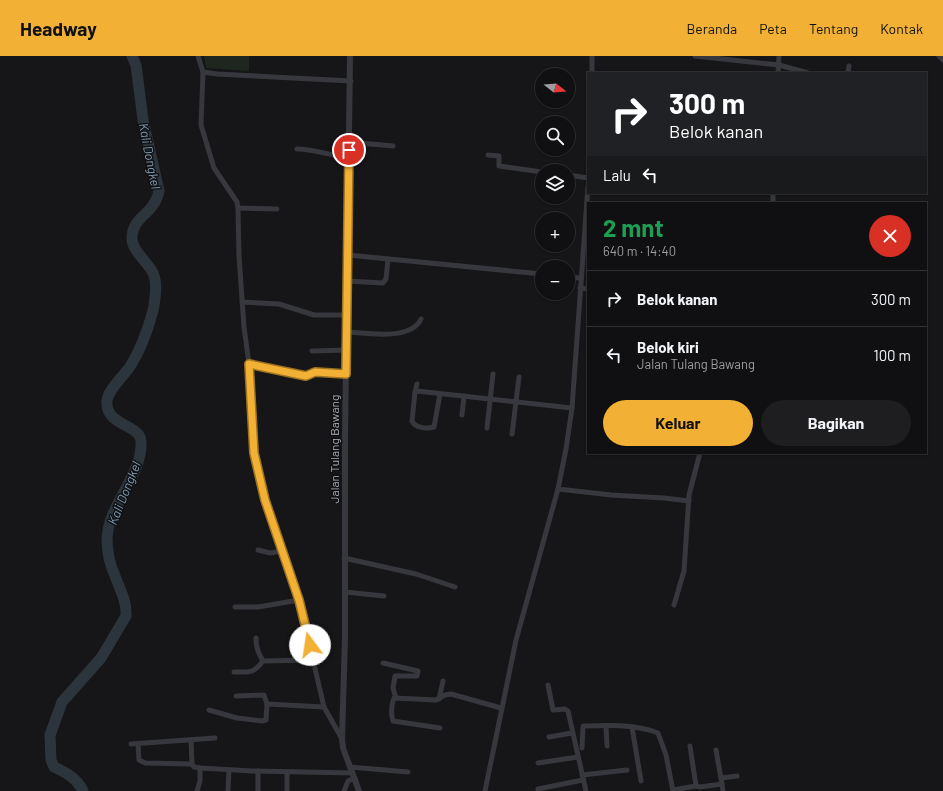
<!DOCTYPE html>
<html lang="id">
<head>
<meta charset="utf-8">
<style>
  :root { --surface:#101012; --page:#1e1e20; --text:#f1f3f6; --muted:#9c9d9f; --line:#303032; --accent:#f2b134 }
  body { margin:0; font-family:Barlow,sans-serif; background:var(--page); color:var(--text); height:100vh; display:flex; flex-direction:column; font-size:15px; white-space:nowrap }
  * { box-sizing:border-box; margin:0 }
  p { font-size:13px; color:var(--muted) }
  .icon { flex:none; width:22px; height:22px; fill:none; stroke:currentColor; stroke-width:2; stroke-linecap:round; stroke-linejoin:round }
  .map { position:relative; flex:1; overflow:hidden }
  .side { position:absolute; left:587px; top:146px; width:340px; height:252px; display:flex; flex-direction:column; background:var(--surface); border-radius:0px; box-shadow:0 1px 3px #0004,0 0 0 1px var(--line) }
  .side>* { flex:none }
  .banner { position:absolute; left:587px; top:16px; width:340px; height:122px; border-radius:0px; box-shadow:0 1px 3px #0004,0 0 0 1px var(--line); background:#202124; color:#fff; overflow:hidden }
  .needle { width:26px; rotate:107deg }
  .buttons { position:absolute; left:535px; top:12px; display:grid; gap:8px }
  .buttons a { display:grid; place-items:center; width:40px; height:40px; border-radius:50%; background:var(--surface); box-shadow:0 1px 3px #0004,0 0 0 1px var(--line); font-size:20px }
  .pin { position:absolute; display:grid; place-items:center; width:34px; height:34px; color:#fff; margin:-17px; border:2px solid #fff; border-radius:50%; box-shadow:0 1px 4px #0007 }
  .me { position:absolute; width:44px; margin:-22px; rotate:346deg; stroke-linejoin:round; filter:drop-shadow(0 0 3px #0008) }
  .turn { display:flex; align-items:center; gap:14px; height:84px; padding:0 16px; font-size:18px }
  .turn .icon { width:52px; height:52px; stroke-width:2.5 }
  .turn b { display:block; font-size:28px; line-height:34px }
  .then { display:flex; align-items:center; height:38px; padding:0 16px; background:#0003; gap:8px; font-size:15px }
  .round { display:grid; place-items:center; flex:none; width:42px; height:42px; border-radius:21px; background:var(--page) }
  .head { display:flex; align-items:center; justify-content:space-between; height:68px; padding:0 16px }
  h1 { font-size:24px; font-weight:700; line-height:30px; color:#1e9e55 }
  .primary-button { display:flex; gap:8px; margin-top:auto; padding:8px 16px }
  .primary-button a { flex:1; height:46px; border-radius:24px; background:var(--accent); color:#111; font-size:16px; font-weight:700; line-height:46px; text-align:center }
  .primary-button a+a { background:var(--page); color:var(--text) }
  ul { padding:0; list-style:none }
  li { display:flex; align-items:center; gap:12px; height:56px; padding:0 16px; border-top:1px solid var(--line) }
  li div { flex:1 }
  li b { display:block; font-size:15px }
  li em { font-style:normal }
  header { display:flex; align-items:center; gap:24px; box-sizing:border-box; height:56px; padding:0 20px; background:var(--accent); color:#111 }
  header strong { font-size:19px }
  nav { display:flex; gap:22px; margin-inline-start:auto; font-size:14px }
  .map>svg:first-child { display:block }
  .green { fill:#1e261f }
  .lines { fill:none; stroke-linecap:round; stroke-linejoin:round }
  .river { stroke:#2c353c; stroke-width:11 }
  .minor { stroke:#37383d; stroke-width:5 }
  .tertiary { stroke:#37383d; stroke-width:6 }
  .route-casing { stroke:#9d7322; stroke-width:10 }
  .route { stroke:#f2b134; stroke-width:7 }
  .labels { text-anchor:middle; dominant-baseline:central; stroke-width:3; stroke-linejoin:round; paint-order:stroke }
  .street-label { font-size:12px; fill:#a8adb8; stroke:#111113 }
  .water-label { font-size:13px; font-style:italic; fill:#7f9bb3; stroke:#111113 }
</style>
</head>
<body>
<header>
<strong>Headway</strong>
<nav><a>Beranda</a><a>Peta</a><a>Tentang</a><a>Kontak</a></nav>
</header>
<div class="map">
<svg width="943" height="735" viewBox="0 0 943 735">
  <rect width="100%" height="100%" fill="#161618"/>
  <!-- green -->
  <polygon class="green" points="204,0 249,0 249,15 206,12"/>
  <g class="lines">
    <!-- river -->
    <path class="river" d="M83,735C77,722 65,716 54,711L51,704L50,679L62,646L101,602L126,560C127,545 120,534 115,520C110,509 107,494 107,482C109,447 143,419 141,385C140,368 104,370 107,344C109,332 125,319 131,309C141,293 148,273 153,255C155,244 158,227 153,217C147,205 131,194 132,181C133,164 145,161 153,149C156,145 158,140 159,135L143,64L136,9L132,0"/>
    <!-- minor -->
    <g class="minor">
      <polyline points="198,0 203,16 201,69 214,112 237,146 238,152 239,200 244,271 249,308 254,397 265,444 299,544 324,651 342,683"/>
      <polyline points="695,0 779,9 808,17"/>
      <polyline points="939,0 943,4"/>
      <polyline points="203,16 217,18 351,25"/>
      <polyline points="592,17 592,0"/>
      <polyline points="778,17 779,0"/>
      <polyline points="848,17 849,10"/>
      <polyline points="349,86 393,90"/>
      <path d="M297,93C315,93 331,100 349,102"/>
      <polyline points="488,99 499,100 499,110 542,116"/>
      <polyline points="568,119 588,122"/>
      <polyline points="773,147 773,137"/>
      <polyline points="238,152 277,153"/>
      <polyline points="348,199 542,218"/>
      <polyline points="568,221 580,222"/>
      <polyline points="348,225 383,227 386,223 388,203"/>
      <polyline points="580,232 588,233"/>
      <polyline points="242,246 279,248 314,259 347,259"/>
      <path d="M347,276C367,277 411,285 421,263"/>
      <polyline points="312,295 347,294"/>
      <polyline points="249,308 306,320 315,316 346,318"/>
      <polyline points="415,336 417,328"/>
      <path d="M440,338L434,371C427,373 415,372 412,365L415,336L417,335L572,352"/>
      <polyline points="462,359 464,340"/>
      <polyline points="487,372 493,318"/>
      <polyline points="512,378 519,321"/>
      <polyline points="558,433 611,439 664,442 689,445"/>
      <polyline points="258,494 270,497 282,495"/>
      <polyline points="344,502 416,518 455,531"/>
      <polyline points="345,536 384,540"/>
      <polyline points="674,549 684,515 689,439 700,397"/>
      <polyline points="235,551 258,551 299,544"/>
      <path d="M256,582C256,592 258,596 263,605L314,604"/>
      <polyline points="383,607 418,615 417,620 395,620 393,632 396,642"/>
      <path d="M234,616C250,616 253,618 263,605"/>
      <polyline points="548,629 553,654 565,653 568,655 586,735"/>
      <polyline points="236,640 264,639 267,648"/>
      <polyline points="439,643 443,625"/>
      <polyline points="209,654 237,662 262,665 266,664 267,648 324,651"/>
      <polyline points="606,670 607,690"/>
      <polyline points="632,671 641,725"/>
      <path d="M440,672L393,665C391,659 391,649 394,642L436,644L445,639L451,638L501,652"/>
      <polyline points="549,681 572,677"/>
      <polyline points="191,684 192,708 194,711 200,712 252,715 353,717"/>
      <polyline points="131,688 215,682"/>
      <polyline points="138,688 139,704 145,707 192,708"/>
      <path d="M582,692L583,670C608,669 635,668 658,677L666,699L673,735"/>
      <polyline points="538,707 578,701"/>
      <polyline points="350,711 408,716"/>
      <polyline points="582,719 627,714"/>
      <polyline points="721,722 737,720"/>
      <polyline points="722,728 723,735"/>
      <polyline points="696,730 700,731 722,728 716,694"/>
      <polyline points="538,733 583,724"/>
      <polyline points="228,734 229,714"/>
      <polyline points="673,734 696,730 690,690"/>
      <polyline points="197,735 200,725 200,712"/>
      <polyline points="258,735 258,715"/>
      <polyline points="287,735 287,716"/>
      <polyline points="344,735 348,725 355,722"/>
      <polyline points="485,735 516,584 558,433 566,393 572,352 588,130"/>
    </g>
    <!-- tertiary -->
    <polyline class="tertiary" points="350,0 345,379 345,582 342,683 343,692 359,735"/>
  </g>
  <g class="lines">
    <defs>
      <polyline id="route" points="310,589 299,544 265,444 254,397 249,308 306,320 315,316 346,318 349,94"/>
    </defs>
    <!-- route casing -->
    <use href="#route" class="route-casing"/>
    <!-- route -->
    <use href="#route" class="route"/>
  </g>
  <g class="labels">
    <!-- street labels -->
    <g class="street-label">
      <text transform="translate(334 393) rotate(-90)">Jalan Tulang Bawang</text>
    </g>
    <!-- water labels -->
    <g class="water-label">
      <text transform="translate(150 100) rotate(79)">Kali Dongkel</text>
      <text transform="translate(124 437) rotate(-68)">Kali Dongkel</text>
    </g>
  </g>
</svg>
<div class="buttons">
<a><svg class="needle" viewBox="-14 -14 28 28"><path d="M0-13l5 13h-10z" fill="#e53935"/><path d="M0 13l5-13h-10z" fill="#9c9d9f"/></svg></a>
<a><svg class="icon" aria-label="search" viewBox="0 0 24 24"><circle cx="10" cy="10" r="6"/><path d="M15 15l6 6"/></svg></a>
<a><svg class="icon" aria-label="layers" viewBox="0 0 24 24"><path d="M12 4l9 5-9 5-9-5zM3 14l9 5 9-5"/></svg></a>
<a>+</a>
<a>−</a>
</div>
<div class="pin" style="left:349px;top:94px;background:#d93025"><svg class="icon" aria-label="arrive" viewBox="0 0 24 24"><path d="M6 21V4h12l-3 4 3 4H6"/></svg></div>
<svg class="me" style="left:310px;top:589px" viewBox="-20 -20 40 40"><circle r="19" fill="#fff"/><path d="M0-13L10 11 0 6-10 11z" fill="#f2b134"/></svg>
<div class="banner">
<div class="turn"><svg class="icon" aria-label="right" viewBox="0 0 24 24"><path d="M7 20v-9h11M14 6l5 5-5 5"/></svg><div><b>300 m</b>Belok kanan</div></div>
<div class="then">Lalu<svg class="icon" aria-label="left" viewBox="0 0 24 24"><path d="M17 20v-9H6M10 6l-5 5 5 5"/></svg></div>
</div>
<section class="side">
<div class="head"><div><h1>2 mnt</h1><p>640 m · 14:40</p></div><a class="round" style="background:#d93025;color:#fff"><svg class="icon" aria-label="close" viewBox="0 0 24 24"><path d="M6 6l12 12M18 6L6 18"/></svg></a></div>
<ul>
<li><svg class="icon" aria-label="right" viewBox="0 0 24 24"><path d="M7 20v-9h11M14 6l5 5-5 5"/></svg><div><b>Belok kanan</b></div><em>300 m</em></li>
<li><svg class="icon" aria-label="left" viewBox="0 0 24 24"><path d="M17 20v-9H6M10 6l-5 5 5 5"/></svg><div><b>Belok kiri</b><p>Jalan Tulang Bawang</p></div><em>100 m</em></li>
</ul>
<div class="primary-button"><a>Keluar</a><a>Bagikan</a></div>
</section>
</div>
</body>
</html>
